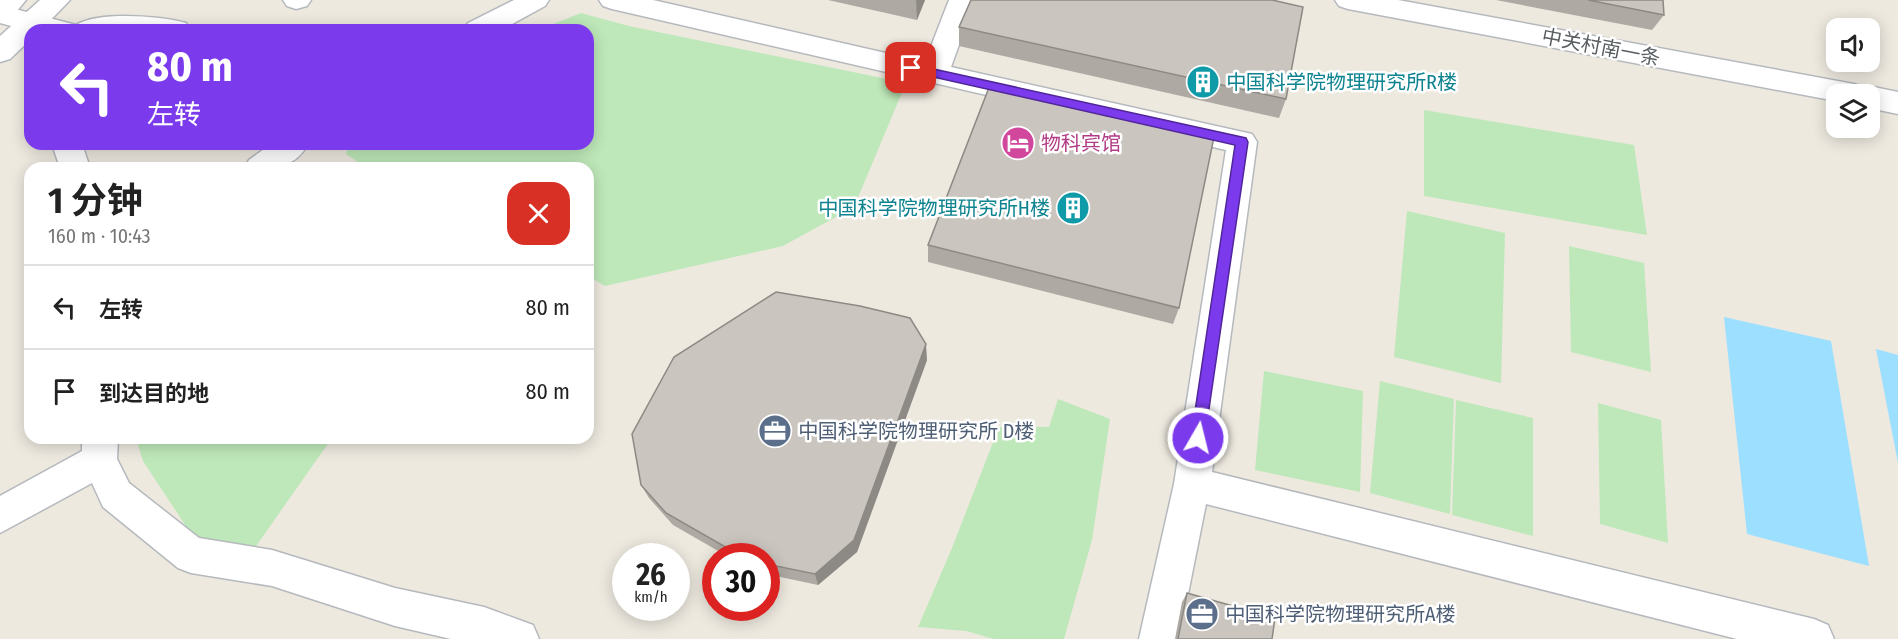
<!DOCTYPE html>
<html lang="zh">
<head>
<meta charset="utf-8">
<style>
  :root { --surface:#fff; --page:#f6f6f6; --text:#222; --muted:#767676; --line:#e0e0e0 }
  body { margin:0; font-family:"Fira Sans Condensed","Noto Sans SC",sans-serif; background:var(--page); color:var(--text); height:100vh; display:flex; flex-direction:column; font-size:22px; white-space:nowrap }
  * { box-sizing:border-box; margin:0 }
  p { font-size:20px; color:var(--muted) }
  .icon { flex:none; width:33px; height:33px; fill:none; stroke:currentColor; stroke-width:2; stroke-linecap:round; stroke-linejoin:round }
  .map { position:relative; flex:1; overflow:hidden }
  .side { position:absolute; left:24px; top:162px; width:570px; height:282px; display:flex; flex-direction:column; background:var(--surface); border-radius:18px; box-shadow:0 3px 15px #0003 }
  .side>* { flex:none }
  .hud { position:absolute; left:24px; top:24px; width:570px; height:126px; border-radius:18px; box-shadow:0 3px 15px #0003; background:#7c3aed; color:#fff; overflow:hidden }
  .buttons { position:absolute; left:1826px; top:18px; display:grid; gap:12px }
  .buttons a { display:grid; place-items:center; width:54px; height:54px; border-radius:12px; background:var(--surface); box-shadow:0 3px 15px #0003; font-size:30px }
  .speed { position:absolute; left:612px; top:543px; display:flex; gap:12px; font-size:30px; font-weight:700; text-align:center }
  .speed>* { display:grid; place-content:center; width:78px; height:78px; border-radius:50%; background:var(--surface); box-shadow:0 3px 15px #0003; line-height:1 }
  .speed small { font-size:15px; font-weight:400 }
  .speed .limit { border:9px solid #d22; background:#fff; color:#111 }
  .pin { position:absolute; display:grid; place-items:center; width:51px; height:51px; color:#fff; margin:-26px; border-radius:12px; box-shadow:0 3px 9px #0006 }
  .me { position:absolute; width:66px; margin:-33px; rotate:8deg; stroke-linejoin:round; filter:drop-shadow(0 0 4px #0008) }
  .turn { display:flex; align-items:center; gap:21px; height:126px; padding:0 24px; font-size:27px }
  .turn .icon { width:78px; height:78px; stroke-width:2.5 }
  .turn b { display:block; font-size:42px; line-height:51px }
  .round { display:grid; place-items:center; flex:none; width:63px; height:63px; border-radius:18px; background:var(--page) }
  .head { display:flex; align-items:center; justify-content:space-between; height:102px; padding:0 24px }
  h1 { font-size:36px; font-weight:700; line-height:45px }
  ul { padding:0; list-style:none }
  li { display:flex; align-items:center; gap:18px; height:84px; padding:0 24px; border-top:2px solid var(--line) }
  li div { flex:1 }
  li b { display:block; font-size:22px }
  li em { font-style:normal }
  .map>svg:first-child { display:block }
  .green { fill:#bee8b9 }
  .water { fill:#9ddfff }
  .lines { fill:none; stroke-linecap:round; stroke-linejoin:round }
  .street-casing { stroke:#b5b9be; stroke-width:3 }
  .secondary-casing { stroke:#b3b9be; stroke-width:3 }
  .street { fill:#fff; fill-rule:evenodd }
  .secondary { fill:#fff; fill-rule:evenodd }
  .wall { fill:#aea9a3 }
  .shaded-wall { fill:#8d8a85 }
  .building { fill:#cac5be; stroke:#8d8a85; stroke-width:1.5 }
  .route { fill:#7c3aed; stroke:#51269a; stroke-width:1.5 }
  .labels { text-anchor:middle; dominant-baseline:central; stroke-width:5; stroke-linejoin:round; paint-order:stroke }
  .street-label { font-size:20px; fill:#585e62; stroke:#fff }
  .culture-label { font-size:20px; fill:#0d838f; stroke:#fff; text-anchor:start }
  .hotel-label { font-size:20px; fill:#b23c85; stroke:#fff; text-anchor:start }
  .service-label { font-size:20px; fill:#4e5e75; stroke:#fff; text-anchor:start }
</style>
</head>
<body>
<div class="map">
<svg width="1898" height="639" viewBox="0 0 1898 639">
  <rect width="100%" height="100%" fill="#ede9df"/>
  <!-- green -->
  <g class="green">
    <polygon points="581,13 629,26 906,83 854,207 783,246 605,286 588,276 588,168 367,168 346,154 349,144 588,144 588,30 538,30"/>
    <polygon points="1424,110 1634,145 1647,235 1424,196"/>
    <polygon points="1407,211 1505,233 1501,383 1394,357"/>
    <polygon points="1569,246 1644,263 1651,372 1571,352"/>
    <polygon points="1264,371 1363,391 1360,492 1255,470"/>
    <polygon points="1380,381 1454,399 1450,514 1370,493"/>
    <polygon points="1058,399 1110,419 1092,540 1064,639 994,639 966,631 918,627 952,548 999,427 1049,427"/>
    <polygon points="1456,400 1533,418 1533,536 1452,515"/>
    <polygon points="1598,403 1661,420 1668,543 1600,524"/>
    <polygon points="136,438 332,438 235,576 218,575 143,461"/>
  </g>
  <!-- water -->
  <g class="water">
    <polygon points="1724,317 1831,341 1869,566 1747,534"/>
    <polygon points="1876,349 1898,355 1898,463"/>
  </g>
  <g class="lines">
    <defs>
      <g id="street">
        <polygon points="283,0 311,0 307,6 296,9 287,6"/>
        <polygon points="514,0 549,0 545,6 501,30 464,30 468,23"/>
        <polygon points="599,0 653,0 925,62 949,0 975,0 951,67 1252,134 1257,142 1212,472 1814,619 1828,625 1834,639 1737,639 1206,504 1179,639 1139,639 1174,484 1226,150 612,9 603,6"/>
        <polygon points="1335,0 1398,0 1854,84 1865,88 1869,86 1898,92 1898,114 1869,108 1869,94 1836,94 1836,101 1348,9 1339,6"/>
        <path d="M0,5L76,25C99,11 161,16 186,23L190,30L30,31L0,23Z"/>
        <polygon points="52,144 82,144 90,168 60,168"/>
        <path d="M271,144H308C293,171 271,168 245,168L249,160Z"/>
        <polygon points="82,438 118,438 117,459 129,483 199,538 272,550 395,588 484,607 533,625 539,639 451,639 395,626 272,586 191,573 178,568 103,507 92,483 0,533 0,496 82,451"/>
      </g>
      <g id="secondary">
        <polygon points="0,0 26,0 10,19 0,21"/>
        <polygon points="40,0 70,0 41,30 30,30 30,40 10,59 0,62 0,36"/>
      </g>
    </defs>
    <!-- street casing -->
    <use href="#street" class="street-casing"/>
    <!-- secondary casing -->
    <use href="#secondary" class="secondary-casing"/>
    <!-- street -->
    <use href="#street" class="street"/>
    <!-- secondary -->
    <use href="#secondary" class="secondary"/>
  </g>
  <!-- wall -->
  <g class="wall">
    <polygon points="828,0 925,0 917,20"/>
    <polygon points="1496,0 1663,0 1664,15 1652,30"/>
    <polygon points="959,27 1286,99 1279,118 959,46"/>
    <polygon points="928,245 1179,308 1173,324 928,262"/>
    <polygon points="927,360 857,552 818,585 766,574 766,556 727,556 673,525 649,498 641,485"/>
    <polygon points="1187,593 1272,639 1175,639 1182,602"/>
  </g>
  <!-- shaded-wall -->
  <g class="shaded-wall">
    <polygon points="916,0 925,0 917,20"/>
    <polygon points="926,344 927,360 857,552 818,585 815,574"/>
  </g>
  <!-- building -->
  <g class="building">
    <polygon points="971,0 1272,0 1303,7 1286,99 959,27"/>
    <polygon points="1588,0 1663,0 1664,15"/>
    <polygon points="990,85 1214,137 1179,308 928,245"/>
    <polygon points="776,292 860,306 910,318 926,344 854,540 815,574 766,564 766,556 741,556 666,513 641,485 632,434 674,357"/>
    <polygon points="1187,593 1275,618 1272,639 1178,639"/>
  </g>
  <!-- route -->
  <polygon class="route" points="911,64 1246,138 1248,142 1204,443 1198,445 1193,443 1191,438 1235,145 907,71 905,68"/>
  <!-- icons -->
  <defs>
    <symbol id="building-disc" viewBox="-11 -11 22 22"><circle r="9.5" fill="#0f9aa8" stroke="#fff"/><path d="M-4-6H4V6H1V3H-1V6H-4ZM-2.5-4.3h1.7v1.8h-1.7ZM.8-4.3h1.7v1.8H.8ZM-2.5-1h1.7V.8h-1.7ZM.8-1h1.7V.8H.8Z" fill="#fff"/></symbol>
    <symbol id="hotel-disc" viewBox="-11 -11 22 22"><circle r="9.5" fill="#d1479c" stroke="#fff"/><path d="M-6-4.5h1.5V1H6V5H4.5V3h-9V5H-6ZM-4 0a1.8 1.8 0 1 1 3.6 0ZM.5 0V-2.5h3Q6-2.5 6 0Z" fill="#fff"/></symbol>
    <symbol id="office-disc" viewBox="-11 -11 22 22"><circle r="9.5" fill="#5c6f8a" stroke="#fff"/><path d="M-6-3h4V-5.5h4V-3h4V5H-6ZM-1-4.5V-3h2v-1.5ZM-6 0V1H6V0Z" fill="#fff"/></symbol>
  </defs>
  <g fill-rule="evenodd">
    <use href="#building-disc" x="1184" y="63" width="38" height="38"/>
    <use href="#hotel-disc" x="999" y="124" width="38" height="38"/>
    <use href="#building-disc" x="1054" y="189" width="38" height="38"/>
    <use href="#office-disc" x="756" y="412" width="38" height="38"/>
    <use href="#office-disc" x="1183" y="595" width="38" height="38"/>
  </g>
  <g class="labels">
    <!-- street labels -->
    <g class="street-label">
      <text transform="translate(1601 47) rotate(11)">中关村南一条</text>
    </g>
    <!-- culture labels -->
    <g class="culture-label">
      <text x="1226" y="82">中国科学院物理研究所R楼</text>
      <text x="1050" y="208" text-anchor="end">中国科学院物理研究所H楼</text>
    </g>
    <!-- hotel labels -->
    <g class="hotel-label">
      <text x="1041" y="143">物科宾馆</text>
    </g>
    <!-- service labels -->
    <g class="service-label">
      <text x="798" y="431">中国科学院物理研究所 D楼</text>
      <text x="1225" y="614">中国科学院物理研究所A楼</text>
    </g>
  </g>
</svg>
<div class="buttons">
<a><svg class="icon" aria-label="sound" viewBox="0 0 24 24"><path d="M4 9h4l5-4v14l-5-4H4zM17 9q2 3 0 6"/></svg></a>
<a><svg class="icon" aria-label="layers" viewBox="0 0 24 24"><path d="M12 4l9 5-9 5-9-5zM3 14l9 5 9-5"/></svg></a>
</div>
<div class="speed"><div>26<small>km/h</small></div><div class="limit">30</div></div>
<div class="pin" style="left:911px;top:68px;background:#d93025"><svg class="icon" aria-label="arrive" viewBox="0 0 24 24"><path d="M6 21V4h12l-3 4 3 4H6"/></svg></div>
<svg class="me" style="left:1198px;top:438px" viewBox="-20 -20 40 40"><circle r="17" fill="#7c3aed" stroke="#fff" stroke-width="3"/><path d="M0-11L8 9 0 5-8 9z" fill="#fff"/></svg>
<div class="hud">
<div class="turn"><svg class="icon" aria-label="left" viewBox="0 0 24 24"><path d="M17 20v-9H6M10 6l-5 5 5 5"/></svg><div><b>80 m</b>左转</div></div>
</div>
<section class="side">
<div class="head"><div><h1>1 分钟</h1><p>160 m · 10:43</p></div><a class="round" style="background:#d93025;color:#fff"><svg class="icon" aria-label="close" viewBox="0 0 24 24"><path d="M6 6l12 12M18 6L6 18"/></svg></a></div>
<ul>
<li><svg class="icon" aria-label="left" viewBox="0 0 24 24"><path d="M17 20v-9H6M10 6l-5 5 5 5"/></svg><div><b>左转</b></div><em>80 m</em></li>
<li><svg class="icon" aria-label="arrive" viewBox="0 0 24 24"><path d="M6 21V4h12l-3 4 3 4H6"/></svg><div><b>到达目的地</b></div><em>80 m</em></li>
</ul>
</section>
</div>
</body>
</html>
